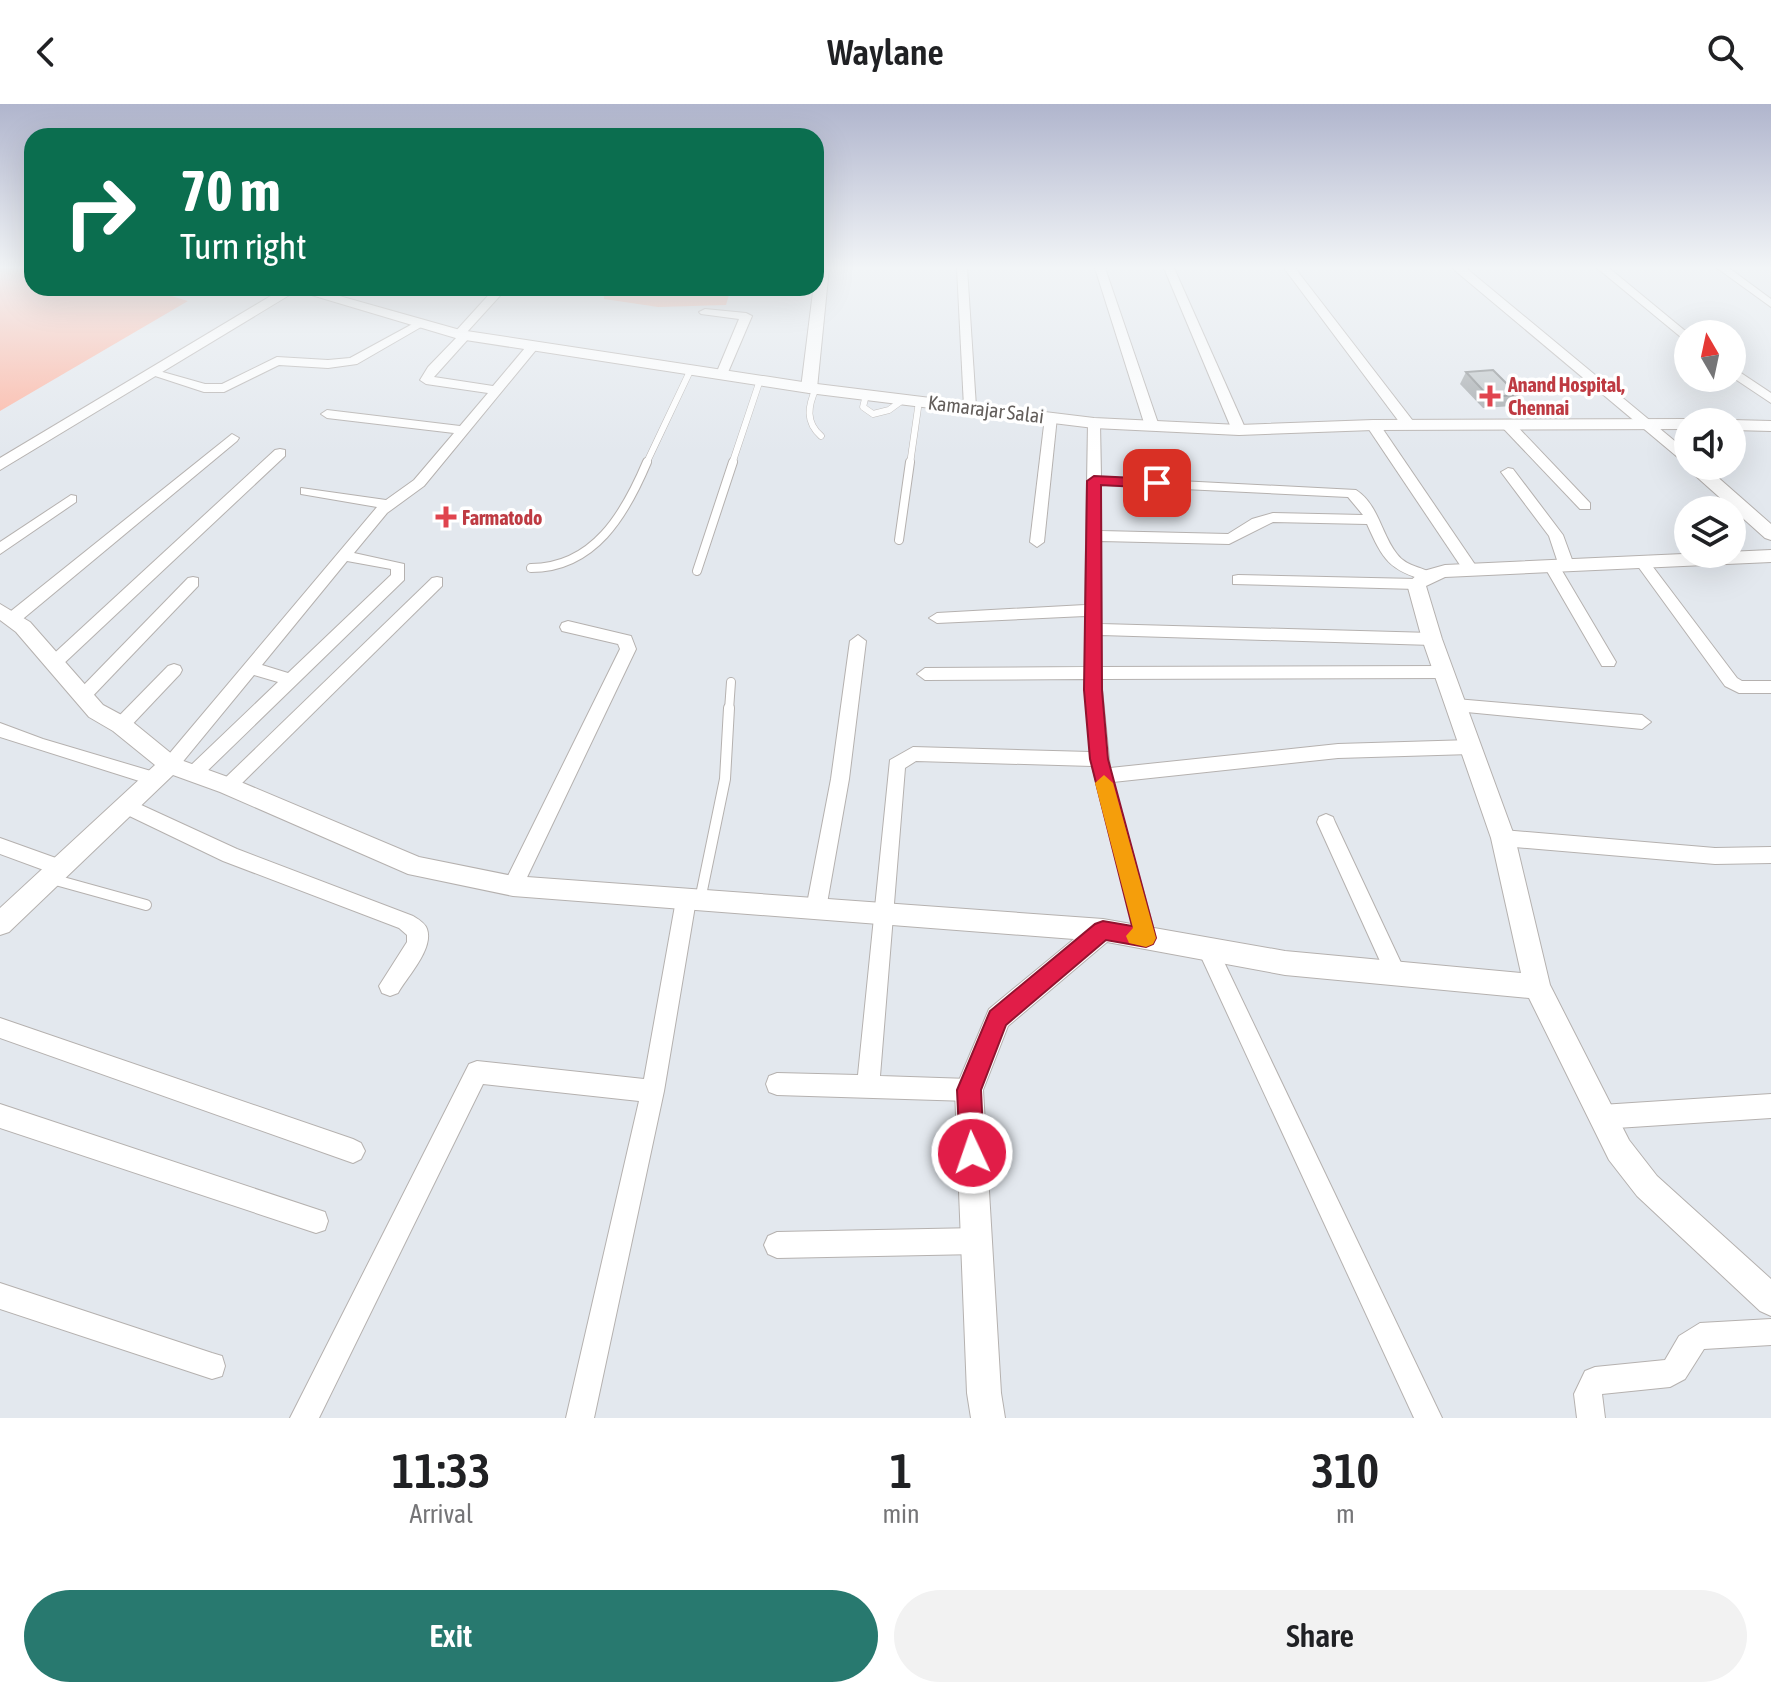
<!DOCTYPE html>
<html lang="en">
<head>
<meta charset="utf-8">
<style>
  :root { --surface:#fff; --page:#f2f2f2; --text:#202124; --muted:#757577; --accent:#28796f }
  body { margin:0; font-family:"Asap Condensed",sans-serif; background:var(--page); color:var(--text); height:100vh; display:flex; flex-direction:column; font-size:30px; white-space:nowrap }
  * { box-sizing:border-box; margin:0 }
  p { font-size:26px; color:var(--muted) }
  .icon { flex:none; width:44px; height:44px; fill:none; stroke:currentColor; stroke-width:2; stroke-linecap:round; stroke-linejoin:round }
  .map { position:relative; height:1314px; overflow:hidden }
  .side { display:flex; flex-direction:column; background:var(--surface); flex:1 }
  .side>* { flex:none }
  .banner { position:absolute; left:24px; top:24px; width:800px; height:168px; border-radius:24px; box-shadow:0 8px 32px #0002; background:#0b6e4f; color:#fff; overflow:hidden }
  .needle { width:52px; rotate:351deg }
  .controls { position:absolute; left:1674px; top:216px; display:grid; gap:16px }
  .controls a { display:grid; place-items:center; width:72px; height:72px; border-radius:50%; background:var(--surface); box-shadow:0 8px 32px #0002; font-size:40px }
  .pin { position:absolute; display:grid; place-items:center; width:68px; height:68px; color:#fff; margin:-34px; border-radius:16px; box-shadow:0 4px 12px #0006 }
  .me { position:absolute; width:88px; margin:-44px; rotate:357deg; stroke-linejoin:round; filter:drop-shadow(0 0 6px #0008) }
  .turn { display:flex; align-items:center; gap:28px; height:168px; padding:0 24px; font-size:36px }
  .turn .icon { width:104px; height:104px; stroke-width:2.5 }
  .turn b { display:block; font-size:56px; line-height:68px }
  .eta { display:flex; justify-content:space-evenly; align-items:center; height:136px; text-align:center }
  .eta b { font-size:48px; font-weight:600; line-height:56px }
  .action { display:flex; gap:16px; margin-top:auto; padding:16px 24px }
  .action a { flex:1; height:92px; border-radius:48px; background:var(--accent); color:#fff; font-size:32px; font-weight:600; line-height:92px; text-align:center }
  .action a+a { background:var(--page); color:var(--text) }
  header { display:flex; justify-content:space-between; align-items:center; height:104px; padding:0 24px; background:var(--surface); font-size:36px; font-weight:600 }
  .map>svg:first-child { display:block }
  .water { fill:#fdb6a4 }
  .lines { fill:none; stroke-linecap:round; stroke-linejoin:round }
  .service-far2-casing { stroke:#b5b1af; stroke-width:7 }
  .service-far1-casing { stroke:#b5b1af; stroke-width:10 }
  .service-casing { stroke:#b5b1af; stroke-width:12 }
  .minor-casing { stroke:#b5b1af; stroke-width:2 }
  .tertiary-casing { stroke:#b5b1af; stroke-width:2 }
  .secondary-casing { stroke:#b6b1ae; stroke-width:2 }
  .service-far2 { stroke:#fff; stroke-width:6 }
  .service-far1 { stroke:#fff; stroke-width:8 }
  .service { stroke:#fff; stroke-width:10 }
  .minor { fill:#fff; fill-rule:evenodd }
  .tertiary { fill:#fff; fill-rule:evenodd }
  .secondary { fill:#fff; fill-rule:evenodd }
  .wall { fill:#a4a9ac }
  .building { fill:#bfc5c8; stroke:#868a8c; stroke-width:2 }
  .route { fill:#e11d48; stroke:#92132f; stroke-width:2 }
  .slow { fill:#f59e0b }
  .health-dot { fill:#e0444e; stroke:#fff; stroke-width:3 }
  .labels { text-anchor:middle; dominant-baseline:central; stroke-width:7; stroke-linejoin:round; paint-order:stroke }
  .far-health-label { font-size:20px; font-weight:bold; fill:#be3a42; stroke:#fff; text-anchor:start }
  .far-street-label { font-size:20px; fill:#635e5b; stroke:#fff }
</style>
</head>
<body>
<header><svg class="icon" aria-label="back" viewBox="0 0 24 24"><path d="M15 5l-7 7 7 7"/></svg>Waylane<svg class="icon" aria-label="search" viewBox="0 0 24 24"><circle cx="10" cy="10" r="6"/><path d="M15 15l6 6"/></svg></header>
<div class="map">
<svg width="1771" height="1314" viewBox="0 0 1771 1314">
  <rect width="100%" height="100%" fill="#e3e8ee"/>
  <!-- water -->
  <g class="water">
    <polygon points="0,164 32,164 32,184 145,184 188,197 0,307"/>
    <polygon points="603,184 731,184 726,201 658,203 604,195"/>
  </g>
  <g class="lines">
    <defs>
      <g id="service-far2">
        <path d="M816,284C808,302 805,318 821,332"/>
        <polyline points="866,291 863,303 873,310 889,306 904,295"/>
        <polyline points="646,360 691,265"/>
        <polyline points="732,360 760,276"/>
        <polyline points="910,360 919,297"/>
      </g>
      <g id="service-far1">
        <polyline points="899,436 910,358"/>
        <path d="M531,464C594,464 625,410 647,358"/>
        <polyline points="697,467 733,358"/>
        <polyline points="729,606 731,578"/>
      </g>
      <g id="service">
        <polyline points="52,775 146,801"/>
        <polyline points="700,796 725,675 729,604"/>
      </g>
      <g id="minor">
        <polygon points="957,164 967,164 976,303 970,307 964,303"/>
        <polygon points="1095,164 1105,164 1159,322 1157,325 1145,322"/>
        <polygon points="1164,164 1174,164 1246,326 1244,329 1232,326"/>
        <polygon points="1284,164 1295,164 1413,317 1413,323 1403,323"/>
        <polygon points="1597,164 1609,164 1689,230 1688,239"/>
        <polygon points="1717,164 1729,164 1771,195 1771,203"/>
        <path d="M495,184H507L467,228L472,231L470,233L434,273L493,282L530,238L540,241L424,382L387,409L354,449L404,460V476L200,674H188L185,669L188,664L278,578L254,571L176,666H164L161,661L164,656L377,403L301,390V384L386,396L414,376L454,329L327,314L321,310L327,306L460,322L488,289L426,280L420,276L428,263L457,233L453,230L455,228ZM347,457L391,465V471L288,569L262,561Z"/>
        <polygon points="705,205 746,209 752,212 726,273 716,270 739,215 701,210 699,208"/>
        <polygon points="418,217 428,219 357,260 328,264 279,261 224,288 204,288 146,269 152,265 205,280 222,280 277,253 328,256 350,254"/>
        <polygon points="1732,263 1771,289 1771,299 1732,273"/>
        <polygon points="1051,309 1057,313 1044,438 1037,443 1030,438 1045,313"/>
        <path d="M1094,315L1100,319L1101,373L1356,386C1379,401 1381,430 1397,450C1407,464 1424,462 1435,472L1427,477C1389,466 1383,456 1367,420L1273,418L1229,440L1101,437V520L1432,529L1440,535L1432,541L1101,531V563L1444,562L1452,568L1444,574L1101,575L1110,664L1338,640L1471,636L1480,643L1471,650L1338,654L1113,678L1156,834L1153,840L1146,843L1139,840L1136,834L1092,662L916,657L905,664L880,972L969,975L977,978L980,986L977,994L969,997L777,991L769,988L766,980L769,972L777,969L858,971L890,656L913,643L1090,648L1085,575L925,576L917,570L925,564L1085,563V512L937,519L929,514L937,509L1085,501L1088,319ZM1101,381L1348,393L1363,411L1273,409L1252,415L1228,430L1101,427Z"/>
        <polygon points="1507,316 1512,317 1590,399 1590,405 1580,405 1502,323 1500,320"/>
        <polygon points="1373,317 1378,318 1476,462 1476,470 1466,470 1366,321"/>
        <polygon points="232,330 239,334 237,337 18,519 6,519 4,515 6,511"/>
        <polygon points="280,345 285,346 285,352 60,563 48,563 46,559 48,555 275,346"/>
        <polygon points="1508,364 1513,365 1563,431 1574,461 1571,464 1561,465 1616,558 1614,562 1602,562 1544,462 1552,457 1558,459 1549,432 1501,368"/>
        <polygon points="71,391 76,392 76,398 0,450 0,438"/>
        <polygon points="1642,453 1647,455 1737,574 1742,577 1771,577 1771,589 1739,589 1725,582 1637,461 1637,455"/>
        <polygon points="1238,471 1416,475 1424,480 1416,485 1233,480 1233,472"/>
        <polygon points="193,473 198,474 198,482 88,597 76,597 73,593 76,589 188,474"/>
        <polygon points="437,473 442,474 442,482 234,687 222,687 219,682 222,677 432,474"/>
        <polygon points="568,517 631,532 636,545 520,788 513,791 506,788 503,782 620,545 618,540 562,527 560,523 562,519"/>
        <polygon points="858,531 866,537 849,675 826,805 823,811 816,814 809,811 806,805 831,675 850,537"/>
        <polygon points="174,560 180,562 182,566 180,570 127,626 115,626 112,621 115,616 168,562"/>
        <polygon points="1456,595 1642,611 1651,618 1642,625 1456,607 1447,601"/>
        <polygon points="0,619 43,635 161,670 164,675 161,680 155,682 0,633"/>
        <path d="M126,694L237,745L413,812C418,815 425,819 427,825C434,845 407,873 398,889L390,892L382,889L379,882L407,838V831L399,824L223,757L119,707L117,702L119,697Z"/>
        <polygon points="1326,710 1333,713 1335,718 1403,863 1407,870 1403,877 1396,880 1389,877 1317,718 1319,713"/>
        <polygon points="1503,726 1715,744 1771,743 1771,759 1715,760 1503,742 1496,740 1493,734 1496,728"/>
        <polygon points="0,734 67,758 70,764 67,770 60,772 0,750"/>
        <polygon points="686,787 693,790 696,796 664,987 594,1314 566,1314 639,997 483,980 319,1314 290,1314 469,960 477,957 644,975 676,796 679,790"/>
        <polygon points="1207,835 1214,837 1442,1314 1414,1314 1197,844 1200,837"/>
        <polygon points="0,914 353,1035 361,1039 365,1047 361,1055 353,1059 0,934"/>
        <polygon points="1771,990 1771,1014 1601,1025 1593,1021 1589,1013 1593,1005 1601,1001"/>
        <polygon points="0,1000 316,1105 325,1108 328,1117 325,1126 316,1129 0,1024"/>
        <polygon points="978,1124 987,1128 991,1137 987,1146 978,1150 777,1154 768,1150 764,1141 768,1132 777,1128"/>
        <polygon points="0,1179 212,1249 222,1252 225,1262 222,1272 212,1275 0,1205"/>
        <polygon points="1771,1215 1771,1241 1704,1245 1685,1275 1670,1283 1602,1290 1605,1314 1577,1314 1574,1290 1585,1267 1595,1263 1665,1256 1679,1232 1700,1219"/>
      </g>
      <g id="tertiary">
        <polygon points="816,164 829,164 817,284 809,289 801,284"/>
        <polygon points="1452,164 1466,164 1688,348 1688,362 1705,362 1771,420 1771,436 1765,434 1689,366 1687,361"/>
        <polygon points="284,184 301,184 0,366 0,354"/>
        <polygon points="1771,446 1771,458 1445,473 1426,482 1442,535 1515,734 1550,881 1629,1036 1657,1072 1771,1175 1771,1212 1760,1207 1637,1092 1609,1056 1529,894 1285,871 1107,838 1008,922 983,986 1001,1289 1005,1314 971,1314 967,1289 955,986 989,905 1074,835 513,792 408,770 220,688 173,671 9,828 0,831 0,804 155,661 113,627 89,613 16,528 0,516 0,500 30,518 103,601 129,615 178,655 236,676 419,753 513,772 1103,815 1285,847 1521,869 1491,734 1422,535 1407,480 1420,468 1445,461"/>
      </g>
      <g id="secondary">
        <polygon points="288,184 311,184 460,226 809,279 1094,314 1239,321 1373,316 1688,315 1695,318 1688,318 1688,325 1373,326 1239,331 1094,324 809,289 459,235"/>
        <polygon points="1732,316 1771,317 1771,327 1732,326 1732,318 1725,318"/>
      </g>
    </defs>
    <!-- service-far2 casing -->
    <use href="#service-far2" class="service-far2-casing"/>
    <!-- service-far1 casing -->
    <use href="#service-far1" class="service-far1-casing"/>
    <!-- service casing -->
    <use href="#service" class="service-casing"/>
    <!-- minor casing -->
    <use href="#minor" class="minor-casing"/>
    <!-- tertiary casing -->
    <use href="#tertiary" class="tertiary-casing"/>
    <!-- secondary casing -->
    <use href="#secondary" class="secondary-casing"/>
    <!-- service-far2 -->
    <use href="#service-far2" class="service-far2"/>
    <!-- service-far1 -->
    <use href="#service-far1" class="service-far1"/>
    <!-- service -->
    <use href="#service" class="service"/>
    <!-- minor -->
    <use href="#minor" class="minor"/>
    <!-- tertiary -->
    <use href="#tertiary" class="tertiary"/>
    <!-- secondary -->
    <use href="#secondary" class="secondary"/>
  </g>
  <!-- wall -->
  <polygon class="wall" points="1466,268 1518,291 1512,302 1483,304 1460,280"/>
  <!-- building -->
  <polygon class="building" points="1493,266 1518,291 1489,293 1466,268"/>
  <!-- sky -->
  <linearGradient id="sky" x2="0" y2="1"><stop stop-color="#b0b5cd"/><stop offset="0.47" stop-color="#f2f5f7"/><stop offset="1" stop-color="#f2f5f7" stop-opacity="0"/></linearGradient>
  <rect width="1771" height="348" fill="url(#sky)"/>
  <!-- route -->
  <polygon class="route" points="1094,372 1157,375 1164,379 1157,384 1101,381 1102,586 1108,655 1156,834 1153,840 1146,843 1106,836 1006,921 981,986 984,1049 981,1058 972,1061 964,1058 960,1049 957,986 990,907 1095,820 1103,817 1132,822 1090,655 1084,586 1087,377"/>
  <!-- slow -->
  <polygon class="slow" points="1104,671 1113,679 1156,834 1153,840 1146,843 1129,839 1126,832 1133,824 1095,679"/>
  <!-- markers -->
  <g class="health-dot">
    <path d="M1486 280h8v8h8v8h-8v8h-8v-8h-8v-8h8z"/>
    <path d="M442 401h8v8h8v8h-8v8h-8v-8h-8v-8h8z"/>
  </g>
  <g class="labels">
    <!-- far-health labels -->
    <g class="far-health-label">
      <text x="1508" y="280">Anand Hospital,<tspan x="1508" dy="23">Chennai</tspan></text>
      <text x="462" y="413">Farmatodo</text>
    </g>
    <!-- far-street labels -->
    <g class="far-street-label">
      <text transform="translate(986 305) rotate(7)">Kamarajar Salai</text>
    </g>
  </g>
</svg>
<div class="controls">
<a><svg class="needle" viewBox="-14 -14 28 28"><path d="M0-13l5 13h-10z" fill="#e53935"/><path d="M0 13l5-13h-10z" fill="#757577"/></svg></a>
<a><svg class="icon" aria-label="sound" viewBox="0 0 24 24"><path d="M4 9h4l5-4v14l-5-4H4zM17 9q2 3 0 6"/></svg></a>
<a><svg class="icon" aria-label="layers" viewBox="0 0 24 24"><path d="M12 4l9 5-9 5-9-5zM3 14l9 5 9-5"/></svg></a>
</div>
<div class="pin" style="left:1157px;top:379px;background:#d93025"><svg class="icon" aria-label="arrive" viewBox="0 0 24 24"><path d="M6 21V4h12l-3 4 3 4H6"/></svg></div>
<svg class="me" style="left:972px;top:1049px" viewBox="-20 -20 40 40"><circle r="17" fill="#e11d48" stroke="#fff" stroke-width="3"/><path d="M0-11L8 9 0 5-8 9z" fill="#fff"/></svg>
<div class="banner">
<div class="turn"><svg class="icon" aria-label="right" viewBox="0 0 24 24"><path d="M7 20v-9h11M14 6l5 5-5 5"/></svg><div><b>70 m</b>Turn right</div></div>
</div>
</div>
<section class="side">
<div class="eta">
<div><b>11:33</b><p>Arrival</p></div>
<div><b>1</b><p>min</p></div>
<div><b>310</b><p>m</p></div>
</div>
<div class="action"><a>Exit</a><a>Share</a></div>
</section>
</body>
</html>
